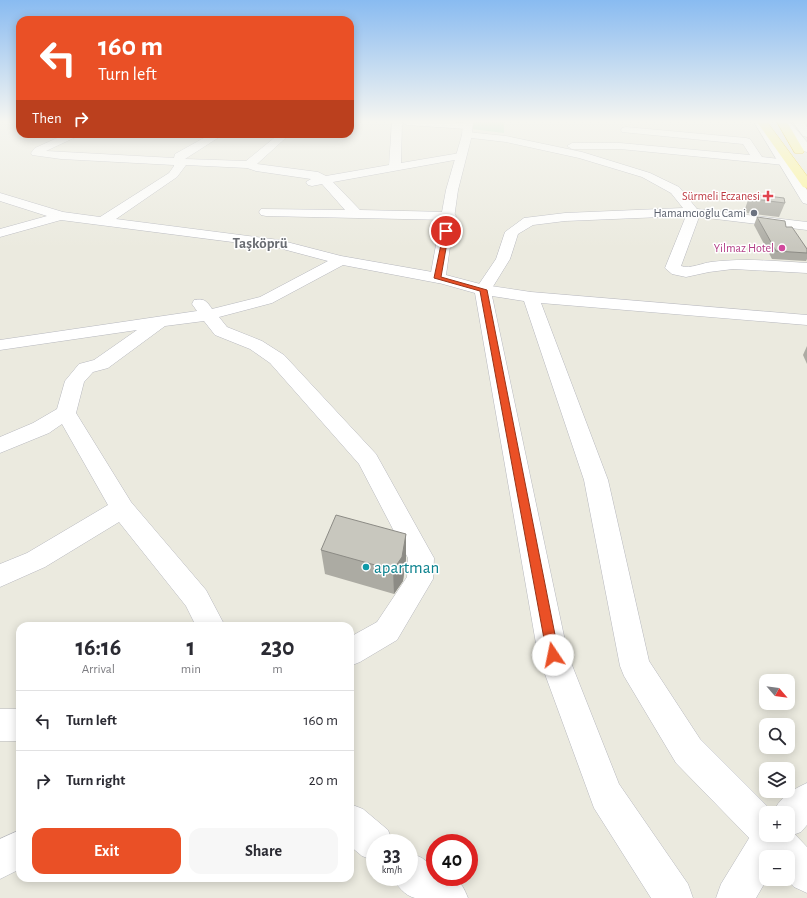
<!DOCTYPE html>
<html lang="en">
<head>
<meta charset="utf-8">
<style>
  :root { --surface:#fff; --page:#f7f7f7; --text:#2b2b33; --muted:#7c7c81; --line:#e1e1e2; --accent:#ea5026 }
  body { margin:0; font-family:"Alegreya Sans",sans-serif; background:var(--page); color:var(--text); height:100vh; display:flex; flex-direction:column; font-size:15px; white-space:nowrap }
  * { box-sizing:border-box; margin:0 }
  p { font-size:13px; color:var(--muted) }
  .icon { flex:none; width:22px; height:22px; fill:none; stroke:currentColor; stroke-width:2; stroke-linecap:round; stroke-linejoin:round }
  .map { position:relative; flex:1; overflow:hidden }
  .side { position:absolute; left:16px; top:622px; width:338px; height:260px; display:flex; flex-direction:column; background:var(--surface); border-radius:12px; box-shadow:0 2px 10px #0003 }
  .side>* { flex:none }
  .guide { position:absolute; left:16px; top:16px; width:338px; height:122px; border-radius:12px; box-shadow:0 2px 10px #0003; background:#ea5026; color:#fff; overflow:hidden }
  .needle { width:26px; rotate:118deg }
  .controls { position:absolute; left:759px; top:674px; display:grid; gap:8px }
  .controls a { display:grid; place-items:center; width:36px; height:36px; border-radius:8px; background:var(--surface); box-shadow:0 2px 10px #0003; font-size:20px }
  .speed { position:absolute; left:366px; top:834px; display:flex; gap:8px; font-size:20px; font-weight:700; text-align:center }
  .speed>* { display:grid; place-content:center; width:52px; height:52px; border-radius:50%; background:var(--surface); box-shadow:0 2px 10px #0003; line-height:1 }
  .speed small { font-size:10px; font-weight:400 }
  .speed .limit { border:6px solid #d22; background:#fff; color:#111 }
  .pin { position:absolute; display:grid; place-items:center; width:34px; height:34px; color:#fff; margin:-17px; border:2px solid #fff; border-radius:50%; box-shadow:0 1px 4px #0007 }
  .me { position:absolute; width:44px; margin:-22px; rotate:349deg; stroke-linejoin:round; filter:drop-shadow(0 0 3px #0008) }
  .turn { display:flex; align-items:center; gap:14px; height:84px; padding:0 16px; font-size:18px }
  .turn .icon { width:52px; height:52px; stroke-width:2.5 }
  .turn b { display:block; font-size:28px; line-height:34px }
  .then { display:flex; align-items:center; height:38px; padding:0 16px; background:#0003; gap:8px; font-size:15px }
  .eta { display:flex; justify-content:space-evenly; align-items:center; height:68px; text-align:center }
  .eta b { font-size:24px; font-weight:700; line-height:28px }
  .action { display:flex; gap:8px; margin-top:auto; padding:8px 16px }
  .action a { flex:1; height:46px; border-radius:12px; background:var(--accent); color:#fff; font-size:16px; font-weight:700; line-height:46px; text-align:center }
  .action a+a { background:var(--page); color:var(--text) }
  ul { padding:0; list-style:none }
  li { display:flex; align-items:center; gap:12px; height:60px; padding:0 16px; border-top:1px solid var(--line) }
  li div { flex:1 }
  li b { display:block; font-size:15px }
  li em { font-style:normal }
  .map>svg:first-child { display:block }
  .green { fill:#bae4c0 }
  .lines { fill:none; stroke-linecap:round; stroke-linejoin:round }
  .minor-casing { stroke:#b7b8be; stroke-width:1 }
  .tertiary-casing { stroke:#b7b8be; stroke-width:1 }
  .trunk-casing { stroke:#eac000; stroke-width:1 }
  .minor { fill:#fff; fill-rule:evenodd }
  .tertiary { fill:#fff; fill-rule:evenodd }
  .trunk { fill:#fef692; fill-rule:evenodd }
  .wall { fill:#acaba3 }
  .shaded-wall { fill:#8c8b85 }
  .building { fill:#c8c7be; stroke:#8c8b85 }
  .route { fill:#ea5026; stroke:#983419 }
  .health-dot { fill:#e0444e; stroke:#fff; stroke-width:1.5 }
  .worship-dot { fill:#6b7280; stroke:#fff; stroke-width:1.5 }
  .hotel-dot { fill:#d1479c; stroke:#fff; stroke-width:1.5 }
  .culture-dot { fill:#0f9aa8; stroke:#fff; stroke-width:1.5 }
  .labels { text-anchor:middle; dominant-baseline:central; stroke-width:3; stroke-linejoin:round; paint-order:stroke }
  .far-health-label { font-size:12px; fill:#be3a42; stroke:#fff; text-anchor:end }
  .far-worship-label { font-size:12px; fill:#5b616d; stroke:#fff; text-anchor:end }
  .far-hotel-label { font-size:12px; fill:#b23c85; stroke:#fff; text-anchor:end }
  .far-district-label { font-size:15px; font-weight:bold; fill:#696c72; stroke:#fff }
  .near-culture-label { font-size:17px; fill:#0d838f; stroke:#fff; text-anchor:start }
</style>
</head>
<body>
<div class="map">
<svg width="807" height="898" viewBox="0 0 807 898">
  <rect width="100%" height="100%" fill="#ebeadf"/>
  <!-- green -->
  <polygon class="green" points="473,122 504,122 504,133 472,129"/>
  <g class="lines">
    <defs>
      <g id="minor">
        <path d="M392,122H402L401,163L460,153L466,156L460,159L333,182L360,210L449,212L454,213L456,216L454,219L449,220L266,216L261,215L259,212L261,209L345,210L322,184L312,186L308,185L306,182L311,179L256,171L247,168L186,165L177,177L116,219L279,240L341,256L438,273L444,275L446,278L444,281L438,283L343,265L272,303L219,317L227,327L262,341L284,355L376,454L430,551L434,558L433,579L397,640L360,662L350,666V637L377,622L407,577L408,558L359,464L270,363L250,349L215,335L204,321L165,326L108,368L93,372L84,382L76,413L131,502L206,590L225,626H196L186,606L119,522L45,567L0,587V564L27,553L108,505L62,424L49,433L0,453V437L33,423L57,409L65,381L79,364L94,360L137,330L0,350V340L197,311L192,304L194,300C204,298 207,301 212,309L260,297L328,261L279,248L61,220L0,237V229L47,216L0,201V193L63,212L100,217L169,173L174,166V165L61,159L32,155L31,153L35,148L66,134H79L78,136L46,151L174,158L175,154L211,134H224L185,159L246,161L279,134H290L257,164L318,172L326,176L389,165Z"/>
        <path d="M402,122C414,122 466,120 472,126L467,129L407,125Z"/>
        <polygon points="793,122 803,122 807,127 807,137 803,136"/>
        <polygon points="626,127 746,138 750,139 762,157 788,160 790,162 788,164 784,165 620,149 572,149 567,146 572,143 620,143 750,155 743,144 622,132 621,130 622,128"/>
        <path d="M467,132L506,136L582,152L650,173L679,187L697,209L807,222V230L699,217L681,266C691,269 702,263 711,262C743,258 775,261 807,263V273L733,269L709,272L686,277L672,274L665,268L686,216L565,221L533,225L518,234L510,259L489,293L483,295L477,293L475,290L496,259L505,232L524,218L565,213L683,208L671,193L642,177L579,158L506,142L463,137L462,135L463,133Z"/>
        <rect x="0" y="709" width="20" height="32"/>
        <path d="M807,783V825L801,832L790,836L780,857H766V879H767L756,898H716L721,884L759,822L766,819V835H788V813H773C778,799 793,789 807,783Z"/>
        <polygon points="350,804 363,809 388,830 393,843 375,843 375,861 362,856 350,846"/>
        <polygon points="20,830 20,869 0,879 0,839"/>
        <path d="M409,852L422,858L435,868V877C456,877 460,878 468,898C453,898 429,898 415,898C405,896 396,885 393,877H409Z"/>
      </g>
      <g id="tertiary">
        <polygon points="463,122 473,122 472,135 458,190 446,275 484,285 531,292 807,315 807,325 541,303 608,480 649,661 700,739 774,813 766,813 766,835 788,835 788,827 807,847 807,893 794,887 786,879 788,879 788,857 766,857 756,845 676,763 624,676 620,666 584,480 524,301 492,296 568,655 619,784 688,884 693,898 651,898 594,808 538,655 475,293 432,281 430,278 446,190 462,135"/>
        <polygon points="754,122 764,122 807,190 807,204 803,203 801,200"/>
        <polygon points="780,122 790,122 807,142 807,152 803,151"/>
      </g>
      <g id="trunk">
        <polygon points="757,122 767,122 807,176 807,188 803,187"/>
        <polygon points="777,122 787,122 804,151 803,153 795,153"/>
      </g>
    </defs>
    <!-- minor casing -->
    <use href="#minor" class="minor-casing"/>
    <!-- tertiary casing -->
    <use href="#tertiary" class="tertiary-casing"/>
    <!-- trunk casing -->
    <use href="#trunk" class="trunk-casing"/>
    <!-- minor -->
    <use href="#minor" class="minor"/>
    <!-- tertiary -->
    <use href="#tertiary" class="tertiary"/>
    <!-- trunk -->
    <use href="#trunk" class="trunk"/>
  </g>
  <!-- wall -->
  <g class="wall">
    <polygon points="750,194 785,203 779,217 747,213 745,209"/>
    <polygon points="757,217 786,227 807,249 807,259 806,261 772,259 754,225"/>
    <polygon points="807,346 807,364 803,355"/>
    <polygon points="406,534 406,559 403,581 394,594 325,574 321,550"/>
  </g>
  <!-- shaded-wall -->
  <polygon class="shaded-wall" points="406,534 406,559 403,581 394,594 393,570"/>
  <!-- building -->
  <g class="building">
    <polygon points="750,194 784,198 785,203 753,199"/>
    <polygon points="757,217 785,221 786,227 792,227 807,249 807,253 776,251"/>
    <polygon points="336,515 406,534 402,557 393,570 321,550"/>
  </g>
  <!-- sky -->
  <linearGradient id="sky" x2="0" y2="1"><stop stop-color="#89bbf1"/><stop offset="0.49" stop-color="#f6f6f1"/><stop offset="1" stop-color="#f6f6f1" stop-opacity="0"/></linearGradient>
  <rect width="807" height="248" fill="url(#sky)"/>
  <!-- route -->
  <polygon class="route" points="444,230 449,231 441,277 487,290 559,655 557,659 553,661 548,659 547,655 480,291 434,278"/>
  <!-- markers -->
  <path class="health-dot" d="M766 190h4v4h4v4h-4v4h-4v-4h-4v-4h4z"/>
  <circle class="worship-dot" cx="754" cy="213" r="4"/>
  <circle class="hotel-dot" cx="782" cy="248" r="4"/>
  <circle class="culture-dot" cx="366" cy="567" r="4"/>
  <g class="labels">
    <!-- far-health labels -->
    <g class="far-health-label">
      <text x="760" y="196">Sürmeli Eczanesi</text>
    </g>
    <!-- far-worship labels -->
    <g class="far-worship-label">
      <text x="746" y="213">Hamamcıoğlu Cami</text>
    </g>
    <!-- far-hotel labels -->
    <g class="far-hotel-label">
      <text x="774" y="248">Yilmaz Hotel</text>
    </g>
    <!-- far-district labels -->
    <g class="far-district-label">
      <text x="260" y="243">Taşköprü</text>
    </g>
    <!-- near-culture labels -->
    <g class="near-culture-label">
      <text x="374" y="567">apartman</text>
    </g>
  </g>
</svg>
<div class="controls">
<a><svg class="needle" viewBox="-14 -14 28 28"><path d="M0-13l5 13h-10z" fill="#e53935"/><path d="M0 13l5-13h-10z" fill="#7c7c81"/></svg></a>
<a><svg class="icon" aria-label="search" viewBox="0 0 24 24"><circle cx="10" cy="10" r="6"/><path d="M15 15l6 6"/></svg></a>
<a><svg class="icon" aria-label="layers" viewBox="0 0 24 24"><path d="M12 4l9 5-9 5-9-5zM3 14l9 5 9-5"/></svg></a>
<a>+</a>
<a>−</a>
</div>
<div class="speed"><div>33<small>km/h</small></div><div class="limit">40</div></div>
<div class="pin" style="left:446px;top:231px;background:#d93025"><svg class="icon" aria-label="arrive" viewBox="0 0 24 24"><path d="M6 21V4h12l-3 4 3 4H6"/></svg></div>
<svg class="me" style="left:553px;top:655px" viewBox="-20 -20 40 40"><circle r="19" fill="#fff"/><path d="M0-13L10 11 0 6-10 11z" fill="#ea5026"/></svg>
<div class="guide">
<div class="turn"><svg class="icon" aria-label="left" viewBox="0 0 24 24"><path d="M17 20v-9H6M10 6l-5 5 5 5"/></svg><div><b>160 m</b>Turn left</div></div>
<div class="then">Then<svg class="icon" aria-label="right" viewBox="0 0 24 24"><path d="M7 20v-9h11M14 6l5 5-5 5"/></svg></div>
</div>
<section class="side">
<div class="eta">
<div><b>16:16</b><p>Arrival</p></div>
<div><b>1</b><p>min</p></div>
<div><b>230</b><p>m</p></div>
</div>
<ul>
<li><svg class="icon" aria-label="left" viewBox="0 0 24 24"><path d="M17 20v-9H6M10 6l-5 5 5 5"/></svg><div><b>Turn left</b></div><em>160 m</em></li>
<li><svg class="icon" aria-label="right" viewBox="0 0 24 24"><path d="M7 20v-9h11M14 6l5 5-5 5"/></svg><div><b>Turn right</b></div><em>20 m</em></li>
</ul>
<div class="action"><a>Exit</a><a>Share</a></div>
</section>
</div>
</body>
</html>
